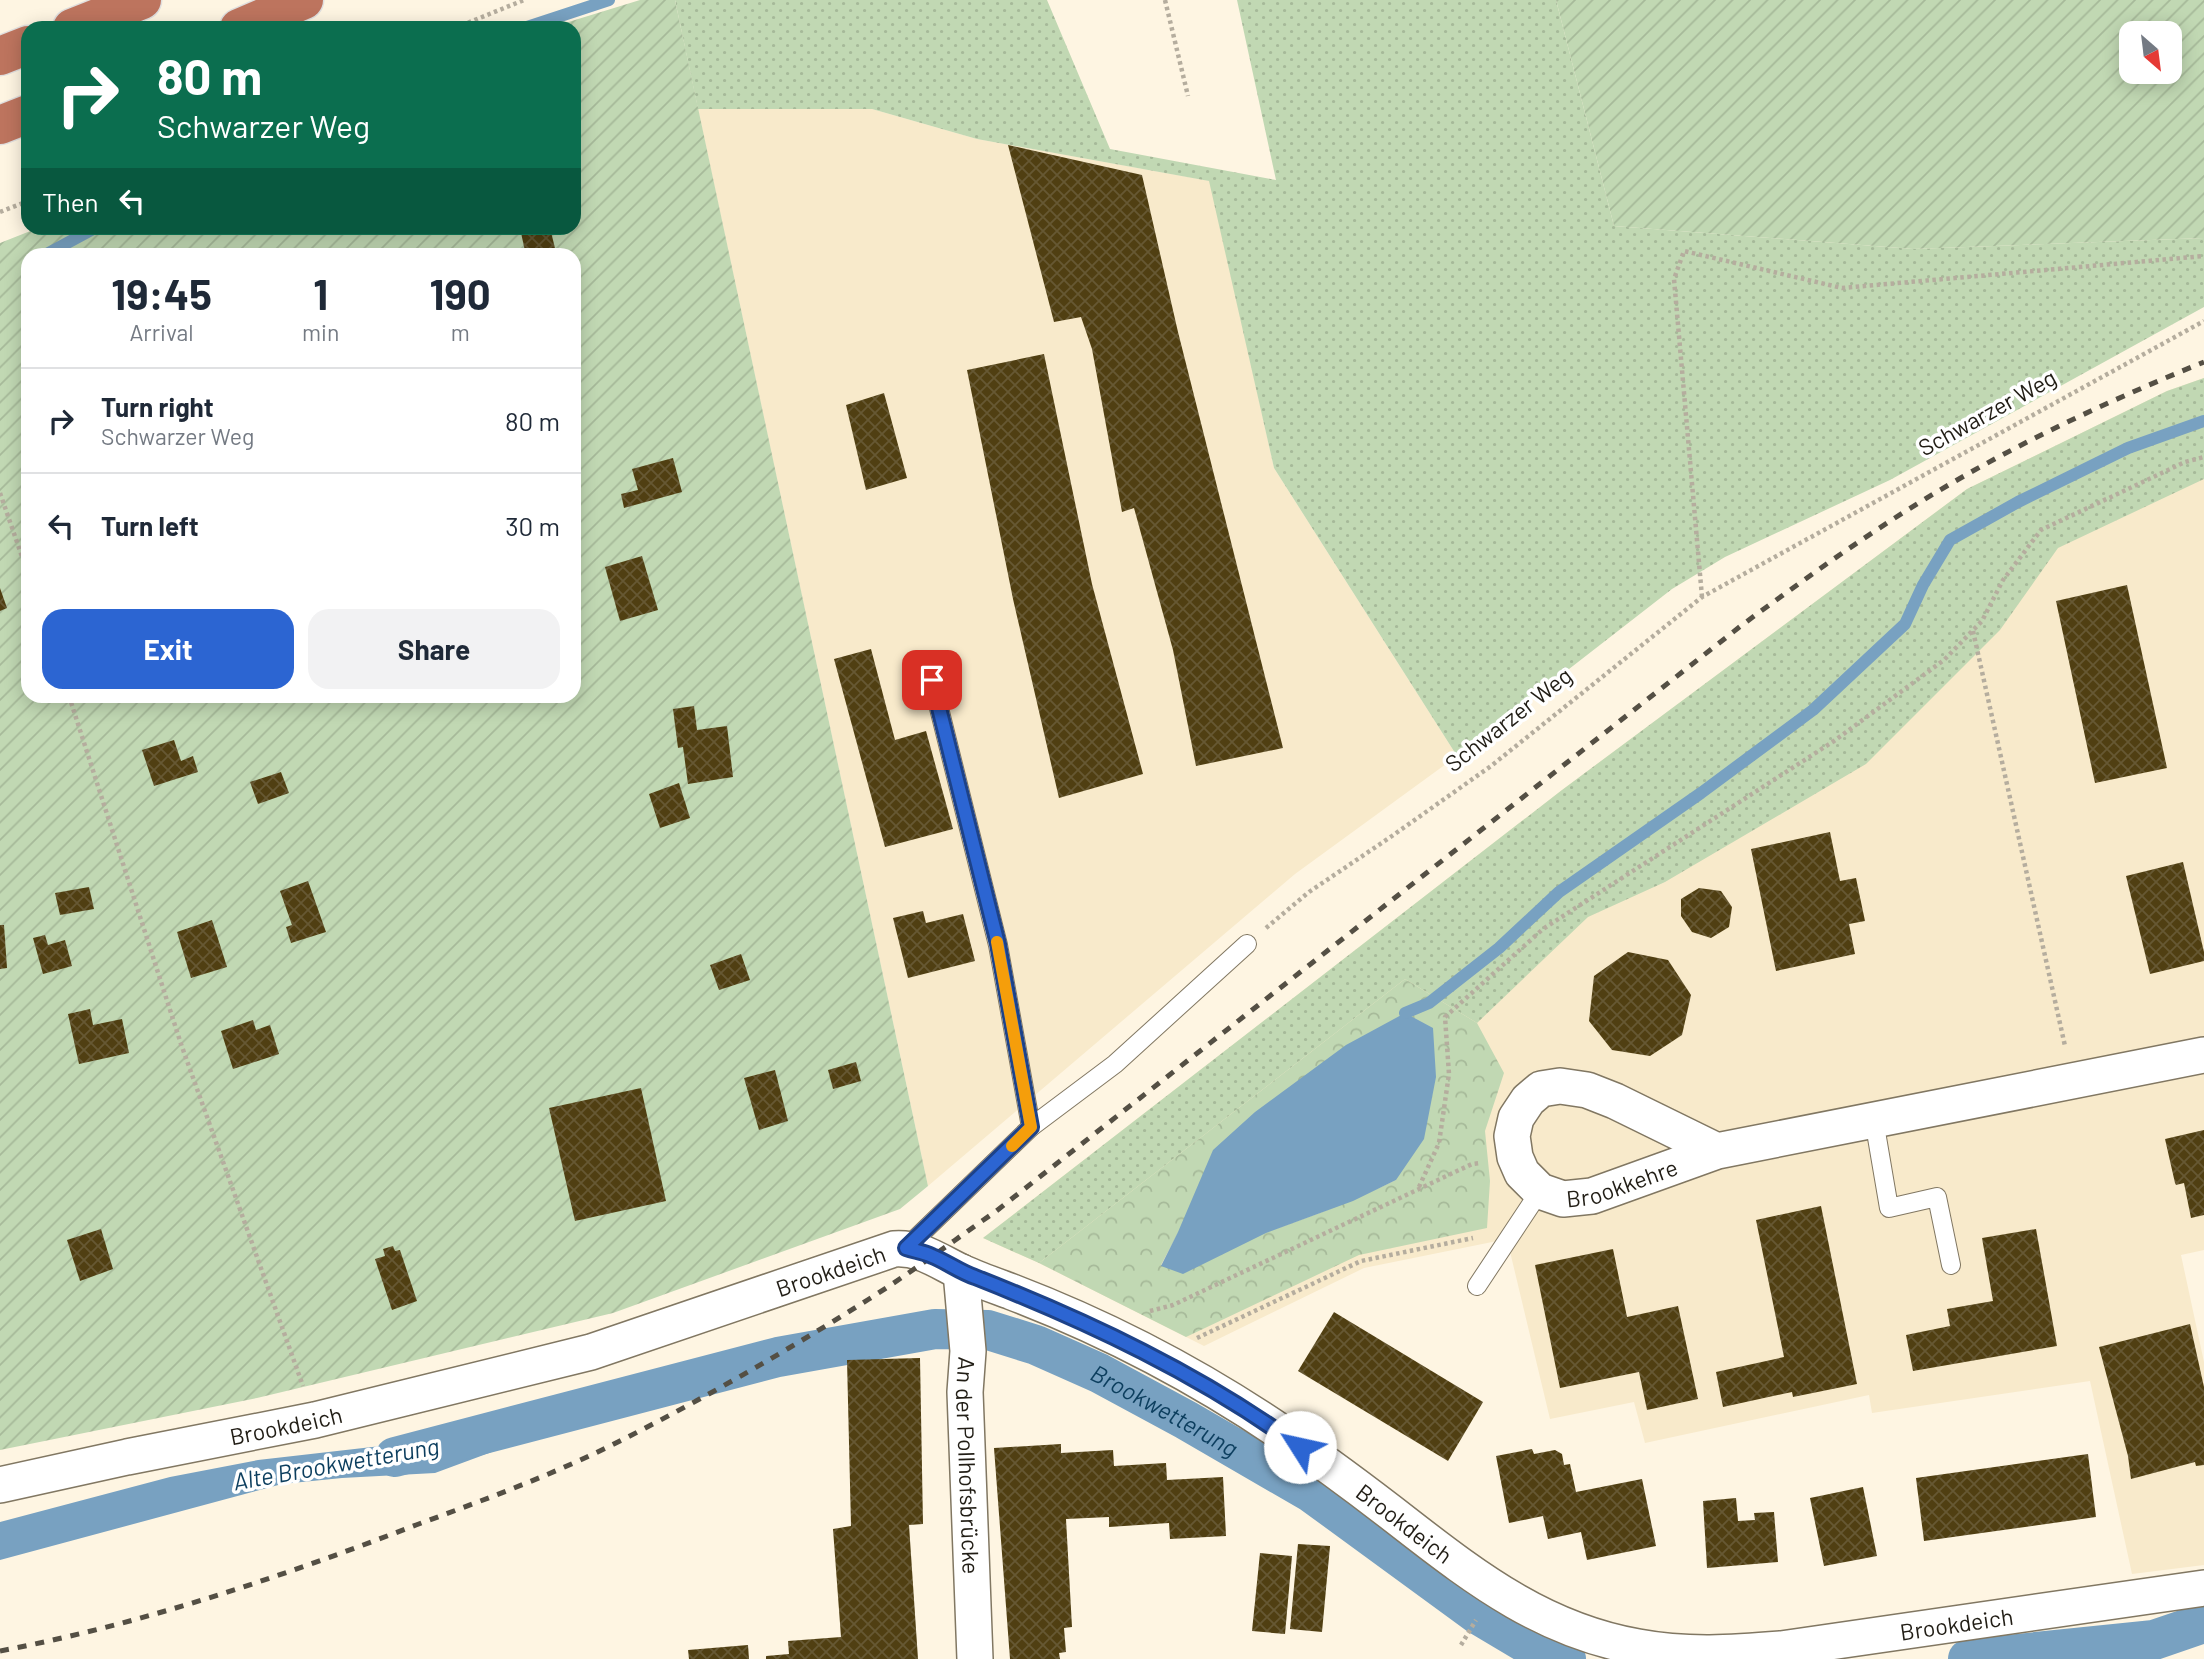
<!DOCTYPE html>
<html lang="en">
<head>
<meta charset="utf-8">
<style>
  :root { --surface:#fff; --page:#f2f2f3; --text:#1f2937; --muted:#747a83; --line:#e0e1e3; --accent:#2c65d2 }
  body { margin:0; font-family:Barlow,sans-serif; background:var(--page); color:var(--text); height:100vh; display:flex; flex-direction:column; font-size:26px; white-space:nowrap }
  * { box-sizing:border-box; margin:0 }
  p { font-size:23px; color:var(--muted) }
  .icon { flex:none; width:38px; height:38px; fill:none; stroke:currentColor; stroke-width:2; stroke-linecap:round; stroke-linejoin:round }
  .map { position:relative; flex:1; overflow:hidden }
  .drawer { position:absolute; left:21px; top:248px; width:560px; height:455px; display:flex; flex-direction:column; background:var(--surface); border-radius:21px; box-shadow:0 4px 18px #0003 }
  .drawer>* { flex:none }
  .top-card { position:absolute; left:21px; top:21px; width:560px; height:214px; border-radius:21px; box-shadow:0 4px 18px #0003; background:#0b6e4f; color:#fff; overflow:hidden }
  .needle { width:46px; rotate:152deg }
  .tools { position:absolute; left:2119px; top:21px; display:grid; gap:14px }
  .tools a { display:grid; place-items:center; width:63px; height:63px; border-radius:14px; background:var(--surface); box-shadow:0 4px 18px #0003; font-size:35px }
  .pin { position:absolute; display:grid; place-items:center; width:60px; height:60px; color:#fff; margin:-30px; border-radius:14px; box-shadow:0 4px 10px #0006 }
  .me { position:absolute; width:77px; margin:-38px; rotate:305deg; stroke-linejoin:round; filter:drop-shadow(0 0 5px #0008) }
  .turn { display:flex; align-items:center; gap:24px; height:147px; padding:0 21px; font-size:32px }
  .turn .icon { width:91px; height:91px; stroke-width:2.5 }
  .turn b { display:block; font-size:49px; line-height:60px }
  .then { display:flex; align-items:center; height:66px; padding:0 21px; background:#0003; gap:14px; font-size:26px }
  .eta { display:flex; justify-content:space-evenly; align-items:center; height:119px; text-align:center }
  .eta b { font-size:42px; font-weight:700; line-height:49px }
  .button { display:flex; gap:14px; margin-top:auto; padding:14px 21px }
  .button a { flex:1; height:80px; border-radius:21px; background:var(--accent); color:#fff; font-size:28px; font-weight:700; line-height:80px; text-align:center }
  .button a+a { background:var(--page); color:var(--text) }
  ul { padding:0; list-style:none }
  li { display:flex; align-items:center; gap:21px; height:105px; padding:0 21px; border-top:2px solid var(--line) }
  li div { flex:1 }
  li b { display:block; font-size:26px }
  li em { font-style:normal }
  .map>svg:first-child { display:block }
  .built { fill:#f8eacb }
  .grass { fill:url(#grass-dots) }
  .park { fill:url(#park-crowns); fill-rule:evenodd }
  .garden { fill:url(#garden-furrows); fill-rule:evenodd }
  .water { fill:#78a1c1 }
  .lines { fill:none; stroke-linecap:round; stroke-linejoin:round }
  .stream { stroke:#78a1c1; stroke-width:12 }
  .canal { stroke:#78a1c1; stroke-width:40 }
  .building { fill:url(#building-cross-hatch) }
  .lane-casing { stroke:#817762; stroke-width:20 }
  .street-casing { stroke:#817762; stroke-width:38 }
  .highway-casing { stroke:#e0dfde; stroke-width:41 }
  .path { stroke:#b5ad9e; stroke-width:4.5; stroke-dasharray:3.5 3.5; stroke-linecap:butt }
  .lane { stroke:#fff; stroke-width:18 }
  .street { stroke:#fff; stroke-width:35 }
  .highway { stroke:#bd745e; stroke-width:38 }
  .rail { stroke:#544f44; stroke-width:5; stroke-dasharray:9 9; stroke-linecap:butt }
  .route-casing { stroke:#1d4288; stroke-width:18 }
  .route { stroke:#2c65d2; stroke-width:12 }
  .slow { stroke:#f59e0b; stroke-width:12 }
  .labels { text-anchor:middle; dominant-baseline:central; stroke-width:7; stroke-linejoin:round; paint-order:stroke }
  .street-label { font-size:23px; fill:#211d15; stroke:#fff }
  .water-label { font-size:24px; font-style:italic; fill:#0c3e5e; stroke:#fff }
</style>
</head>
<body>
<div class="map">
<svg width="2204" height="1659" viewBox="0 0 2204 1659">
  <defs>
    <pattern id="grass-dots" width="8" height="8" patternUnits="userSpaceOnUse" patternTransform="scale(1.75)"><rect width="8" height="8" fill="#c1d8b3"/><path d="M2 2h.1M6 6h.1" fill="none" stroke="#a6b999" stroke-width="1.8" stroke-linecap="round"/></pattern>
    <pattern id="park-crowns" width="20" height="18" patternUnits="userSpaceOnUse" patternTransform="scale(1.75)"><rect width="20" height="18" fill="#c1d8b3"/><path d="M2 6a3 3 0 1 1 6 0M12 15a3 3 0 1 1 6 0" fill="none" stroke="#a6b999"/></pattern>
    <pattern id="garden-furrows" width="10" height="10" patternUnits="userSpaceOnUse" patternTransform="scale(1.75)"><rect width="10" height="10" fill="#c1d8b3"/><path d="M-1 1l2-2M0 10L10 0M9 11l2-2" fill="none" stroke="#a6b999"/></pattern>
    <pattern id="building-cross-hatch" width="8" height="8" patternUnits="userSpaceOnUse" patternTransform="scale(1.75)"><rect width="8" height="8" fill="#503f12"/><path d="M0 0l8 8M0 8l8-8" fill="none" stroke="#665833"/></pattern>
  </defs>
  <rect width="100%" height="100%" fill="#fef5e2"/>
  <!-- built -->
  <g class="built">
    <polygon points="698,109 872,109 977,139 1210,181 1274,468 1457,756 1295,874 928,1186"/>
    <polygon points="2204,378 2204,1250 2181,1255 2204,1362 2204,1565 2132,1574 2090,1381 1872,1413 1869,1395 1645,1443 1634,1402 1550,1419 1507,1239 1364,1268 1204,1346 1039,1263 983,1238 1562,790 1967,489 2167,391"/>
  </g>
  <!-- grass -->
  <g class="grass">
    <polygon points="675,0 1047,0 1110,149 1276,180 1237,0 1556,0 1614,226 1913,249 2204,238 2204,307 1890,480 1725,557 1672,589 1457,756 1274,468 1209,181 977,139 872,109 698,109"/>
    <polygon points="2204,378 2204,479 2058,548 2000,630 1866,764 1665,882 1588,917 1477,1023 1405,979 1039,1263 983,1238 1562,790 1967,489 2167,391"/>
  </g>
  <!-- park -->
  <path class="park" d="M1405,979L1477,1023L1504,1073L1485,1131L1490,1181L1487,1228L1359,1255L1186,1337L1039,1263ZM1396,1180C1320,1217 1241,1241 1161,1265L1178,1233Z"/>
  <!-- garden -->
  <g class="garden">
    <path d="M640,0H675L928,1186L900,1209L613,1313L257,1398L0,1450V243L38,228H574V28H549ZM28,256H574V696H28Z"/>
    <path d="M1556,0H2204V238L1913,249L1614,226ZM2132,33H2170V72H2132Z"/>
  </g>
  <!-- water -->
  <g class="water">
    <polygon points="1405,1013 1433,1028 1436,1077 1424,1139 1396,1180 1353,1201 1266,1233 1183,1274 1161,1266 1178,1232 1213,1150 1255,1112 1346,1045"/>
    <polygon points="416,1442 508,1446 435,1473 342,1478 282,1484 0,1560 0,1522 170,1477 258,1460"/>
  </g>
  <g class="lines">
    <!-- stream -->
    <g class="stream">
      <polyline points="524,28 609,0"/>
      <polyline points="43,256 95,228"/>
      <polyline points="1405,1013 1429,1003 1499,948 1559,892 1701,793 1813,710 1905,624 1923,585 1950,540 2018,502 2128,448 2204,421"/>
    </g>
    <!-- canal -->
    <g class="canal">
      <path id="s1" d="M395,1457L778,1357L935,1329L988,1330L1036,1345L1099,1373L1186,1420L1312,1493L1479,1615L1546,1655L1566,1659"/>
      <polyline points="1968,1659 2154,1640 2204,1623"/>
    </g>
  </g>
  <!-- building -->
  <g class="building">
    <polygon points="1008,145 1142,175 1178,332 1283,748 1196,766 1173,650 1134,508 1122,512 1092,349 1081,317 1054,322"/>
    <polygon points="520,228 550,228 557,256 526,256"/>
    <polygon points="1044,354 1092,584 1143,774 1059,798 1013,599 967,370"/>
    <polygon points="884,393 907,478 866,490 846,405"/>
    <polygon points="673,458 682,492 624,508 621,494 638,490 632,469"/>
    <polygon points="642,556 658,610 620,621 605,567"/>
    <polygon points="2127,585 2167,768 2095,783 2056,601"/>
    <polygon points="0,588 7,608 0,611"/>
    <polygon points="871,649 895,740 926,731 953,829 885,847 834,659"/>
    <polygon points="694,706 697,730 727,726 733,777 688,784 683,747 678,748 673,709"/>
    <polygon points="174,740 181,761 193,756 198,772 154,786 142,750"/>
    <polygon points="281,772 289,793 258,804 250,782"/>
    <polygon points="679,783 690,818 660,828 649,794"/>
    <polygon points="1830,832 1840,881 1856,878 1865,921 1849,924 1855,954 1776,971 1751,849"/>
    <polygon points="2183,862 2204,952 2204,961 2150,974 2126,876"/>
    <polygon points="308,881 326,932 291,943 286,927 292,925 280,891"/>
    <polygon points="89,887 94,909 60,915 55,893"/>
    <polygon points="1699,888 1721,891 1732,907 1729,927 1711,938 1692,932 1681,916 1681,899"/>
    <polygon points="923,911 926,923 963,914 975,961 908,978 893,918"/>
    <polygon points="212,920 227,967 191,978 177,932"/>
    <polygon points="0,925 4,925 7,968 0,969"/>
    <polygon points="45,935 48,945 65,940 72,966 43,974 33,938"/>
    <polygon points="1628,952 1668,960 1691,995 1682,1035 1650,1056 1612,1050 1589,1021 1594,976"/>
    <polygon points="741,954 750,980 719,990 710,965"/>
    <polygon points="90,1009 93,1025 122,1019 129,1053 79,1064 68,1014"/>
    <polygon points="253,1020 256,1030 270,1025 279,1054 233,1069 221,1031"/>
    <polygon points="856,1062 861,1081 833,1089 828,1070"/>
    <polygon points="775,1070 788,1121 759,1130 744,1078"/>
    <polygon points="641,1088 666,1201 575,1221 549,1108"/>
    <polygon points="2204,1130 2204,1215 2191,1218 2184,1183 2176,1185 2175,1183 2165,1139"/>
    <polygon points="1821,1206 1857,1384 1793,1397 1792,1392 1723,1407 1716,1372 1784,1357 1756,1220"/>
    <polygon points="101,1229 113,1269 80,1281 67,1240"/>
    <polygon points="2036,1229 2057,1346 1913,1371 1906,1335 1950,1326 1947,1309 1993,1301 1982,1238"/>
    <polygon points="393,1246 395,1251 400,1250 417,1301 392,1310 375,1259 385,1256 383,1249"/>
    <polygon points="1613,1249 1627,1317 1678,1306 1698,1399 1647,1410 1639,1372 1560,1388 1535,1265"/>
    <polygon points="1334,1312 1483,1402 1448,1461 1298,1371"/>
    <polygon points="2190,1324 2204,1387 2204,1465 2196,1466 2195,1462 2131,1479 2128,1456 2099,1347"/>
    <polygon points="920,1358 923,1524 909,1525 918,1659 766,1659 766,1656 789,1654 788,1641 841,1637 833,1529 851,1526 847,1360"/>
    <polygon points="1061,1444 1061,1453 1113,1450 1114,1466 1166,1463 1167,1480 1223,1477 1226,1536 1170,1539 1169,1523 1109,1527 1109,1517 1066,1519 1072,1627 1064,1628 1066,1652 1059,1653 1060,1659 1010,1659 994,1448"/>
    <polygon points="1532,1449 1534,1454 1555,1450 1562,1454 1564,1465 1570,1464 1576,1492 1642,1479 1656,1546 1587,1560 1581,1532 1548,1539 1543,1516 1509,1523 1496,1456"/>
    <polygon points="2088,1454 2096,1517 1924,1541 1916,1478"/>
    <polygon points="1863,1487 1877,1556 1824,1566 1810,1498"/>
    <polygon points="1736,1498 1738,1521 1755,1520 1754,1513 1774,1512 1778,1562 1707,1568 1703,1501"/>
    <polygon points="1298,1544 1330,1546 1322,1632 1290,1629"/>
    <polygon points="1260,1553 1292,1556 1285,1634 1252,1631"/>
    <polygon points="748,1645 749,1659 689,1659 688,1650"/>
  </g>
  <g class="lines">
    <defs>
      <g id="lane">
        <polyline points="932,680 998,945 1031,1127"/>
        <polyline points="1874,1120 1889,1208 1937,1197 1951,1265"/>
        <polyline points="906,1248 1031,1127 1115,1064 1247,944"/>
        <polyline points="1477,1286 1540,1191"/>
      </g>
      <g id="street">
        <path id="s2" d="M1717,1151L1615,1101L1587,1090L1560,1086L1541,1089L1528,1100L1516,1118L1512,1136L1515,1157L1522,1173L1540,1191L1563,1199L1592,1196L1717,1151L2204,1055"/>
        <path id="s3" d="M961,1272L968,1351L965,1392L975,1659"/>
        <path id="s4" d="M0,1485L127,1457L315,1420L591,1352L894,1249C921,1247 939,1262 963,1273C979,1280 996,1286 1012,1292C1106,1328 1196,1375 1279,1431C1323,1461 1366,1493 1407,1525C1479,1581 1546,1631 1638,1647C1686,1656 1733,1653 1781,1649L2204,1588"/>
      </g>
      <g id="highway">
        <polyline points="72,28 142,0"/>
        <polyline points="239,28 304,0"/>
        <polyline points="0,56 28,45"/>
        <polyline points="0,125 28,114"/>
      </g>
    </defs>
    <!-- lane casing -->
    <use href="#lane" class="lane-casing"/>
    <!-- street casing -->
    <use href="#street" class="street-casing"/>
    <!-- highway casing -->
    <use href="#highway" class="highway-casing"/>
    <!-- path -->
    <g class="path">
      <polyline points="1165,0 1188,96"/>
      <polyline points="455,28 524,0"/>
      <polyline points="0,212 28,201"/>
      <polyline points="0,493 28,574"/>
      <polyline points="1702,597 1674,279 1684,251 1842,288 2204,256"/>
      <polyline points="1973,631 2065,1046"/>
      <polyline points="69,696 181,1044 303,1386"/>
      <polyline points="1266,928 1309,892 1392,836 1491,766 1702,597 2204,321"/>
      <polyline points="1419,1187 1439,1143 1449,1074 1445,1017 1543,929 1834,741 1944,660 1982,621 2003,580 2041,530 2185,462 2204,457"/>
      <polyline points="1150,1311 1173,1305 1472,1164 1480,1163"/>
      <polyline points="1197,1338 1361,1261 1473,1238"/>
      <polyline points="1461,1645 1476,1620"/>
    </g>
    <!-- lane -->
    <use href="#lane" class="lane"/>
    <!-- street -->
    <use href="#street" class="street"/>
    <!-- highway -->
    <use href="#highway" class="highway"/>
    <!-- rail -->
    <path class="rail" d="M0,1651C142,1624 281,1577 416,1525C481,1501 547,1477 610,1446C698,1402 785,1352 869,1299C912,1272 953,1241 995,1212L1742,625C1806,578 1871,531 1940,490C2024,440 2113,399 2204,362"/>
  </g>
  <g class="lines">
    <defs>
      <path id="route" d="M932,680L998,944L1031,1127L906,1248C915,1251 924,1252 932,1256C947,1262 960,1272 975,1277C1089,1322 1200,1374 1300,1447"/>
    </defs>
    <!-- route casing -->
    <use href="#route" class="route-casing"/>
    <!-- route -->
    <use href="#route" class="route"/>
    <!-- slow -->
    <polyline class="slow" points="997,942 1031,1127 1012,1146"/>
  </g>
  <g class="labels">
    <!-- street labels -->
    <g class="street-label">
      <text transform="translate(1987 412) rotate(-29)">Schwarzer Weg</text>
      <text transform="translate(1508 719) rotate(-38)">Schwarzer Weg</text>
      <text stroke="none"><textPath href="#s2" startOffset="397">Brookkehre</textPath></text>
      <text stroke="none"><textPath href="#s4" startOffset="859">Brookdeich</textPath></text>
      <text stroke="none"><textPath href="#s4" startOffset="292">Brookdeich</textPath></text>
      <text stroke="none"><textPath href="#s3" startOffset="194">An der Pollhofsbrücke</textPath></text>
      <text stroke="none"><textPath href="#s4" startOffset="1510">Brookdeich</textPath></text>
      <text stroke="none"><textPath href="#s4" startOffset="2098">Brookdeich</textPath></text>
    </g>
    <!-- water labels -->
    <g class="water-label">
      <text stroke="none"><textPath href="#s1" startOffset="803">Brookwetterung</textPath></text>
      <text transform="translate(336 1463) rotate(-10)">Alte Brookwetterung</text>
    </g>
  </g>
</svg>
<div class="tools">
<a><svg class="needle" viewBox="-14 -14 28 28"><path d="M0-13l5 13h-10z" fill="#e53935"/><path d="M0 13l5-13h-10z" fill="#747a83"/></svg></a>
</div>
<div class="pin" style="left:932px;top:680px;background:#d93025"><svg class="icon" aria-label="arrive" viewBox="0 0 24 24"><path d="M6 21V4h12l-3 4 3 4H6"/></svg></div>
<svg class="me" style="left:1300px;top:1447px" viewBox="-20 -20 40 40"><circle r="19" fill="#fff"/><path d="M0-13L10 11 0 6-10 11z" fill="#2c65d2"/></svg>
<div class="top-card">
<div class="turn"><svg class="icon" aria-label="right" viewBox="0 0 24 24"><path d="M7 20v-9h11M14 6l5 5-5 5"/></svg><div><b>80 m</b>Schwarzer Weg</div></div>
<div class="then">Then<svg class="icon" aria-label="left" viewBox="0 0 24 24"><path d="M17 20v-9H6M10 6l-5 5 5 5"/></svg></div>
</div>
<section class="drawer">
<div class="eta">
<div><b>19:45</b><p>Arrival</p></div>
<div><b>1</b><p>min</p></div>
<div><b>190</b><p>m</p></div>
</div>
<ul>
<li><svg class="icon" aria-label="right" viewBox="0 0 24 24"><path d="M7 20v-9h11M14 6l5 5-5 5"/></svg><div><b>Turn right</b><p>Schwarzer Weg</p></div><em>80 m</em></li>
<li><svg class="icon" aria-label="left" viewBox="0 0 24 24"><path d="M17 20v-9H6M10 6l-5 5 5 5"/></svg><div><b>Turn left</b></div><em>30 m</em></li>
</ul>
<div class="button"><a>Exit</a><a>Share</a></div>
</section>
</div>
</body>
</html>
